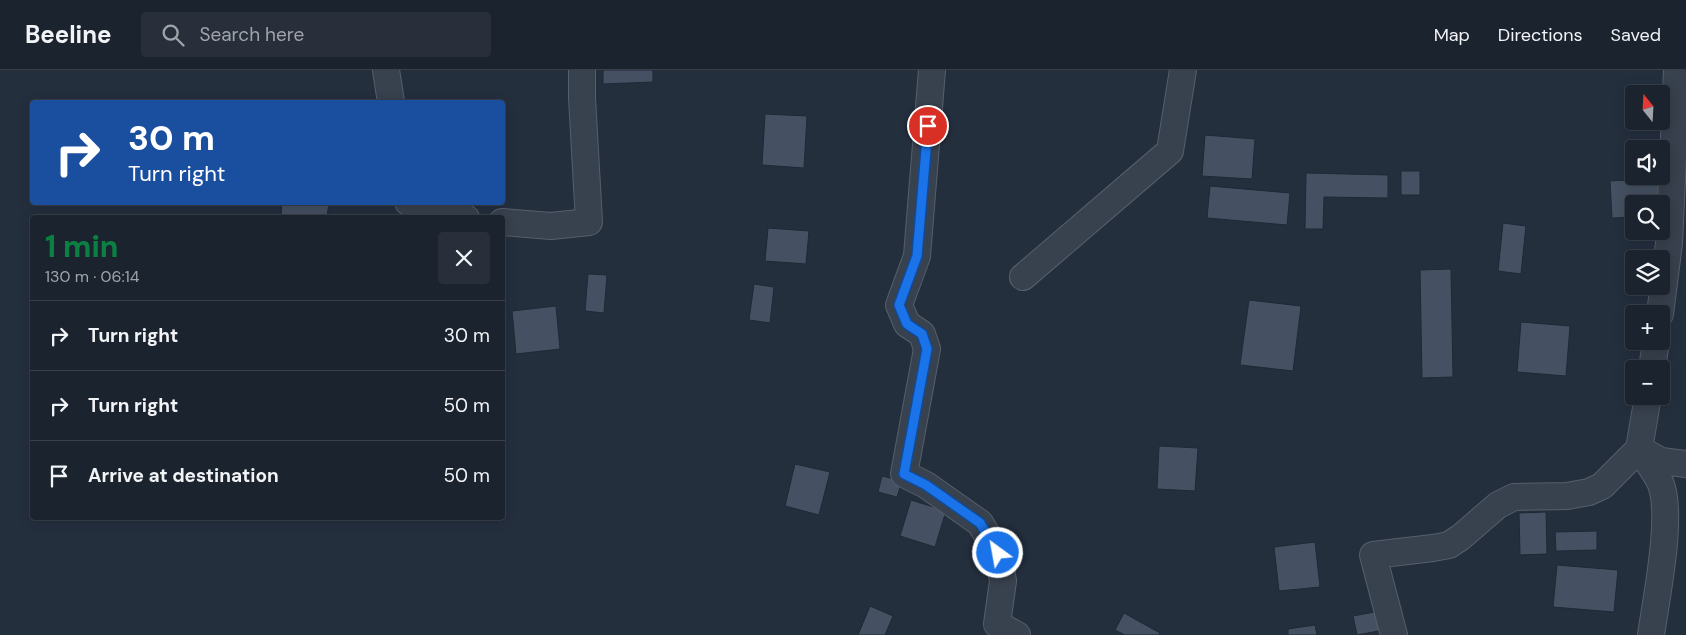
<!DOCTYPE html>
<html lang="en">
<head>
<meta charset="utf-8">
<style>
  :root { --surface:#1b232e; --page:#282f3a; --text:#f1f3f6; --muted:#a0a4aa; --line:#39404a; --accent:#0b8043 }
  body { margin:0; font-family:"DM Sans",sans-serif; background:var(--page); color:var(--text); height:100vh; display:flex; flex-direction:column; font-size:19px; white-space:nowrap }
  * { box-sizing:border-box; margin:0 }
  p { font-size:16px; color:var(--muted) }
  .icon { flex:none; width:28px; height:28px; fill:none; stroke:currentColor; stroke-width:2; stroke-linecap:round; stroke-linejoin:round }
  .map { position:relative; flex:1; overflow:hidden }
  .panel { position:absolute; left:30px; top:145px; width:475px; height:305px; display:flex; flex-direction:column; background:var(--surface); border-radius:5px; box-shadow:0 2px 12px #0003,0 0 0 1px var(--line) }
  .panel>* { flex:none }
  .hud { position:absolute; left:30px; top:30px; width:475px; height:105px; border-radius:5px; box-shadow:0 2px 12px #0003,0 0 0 1px var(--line); background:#1a4fa0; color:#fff; overflow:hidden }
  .needle { width:32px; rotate:342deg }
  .buttons { position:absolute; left:1625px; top:15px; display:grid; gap:10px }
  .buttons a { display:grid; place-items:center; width:45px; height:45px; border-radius:5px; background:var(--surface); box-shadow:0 2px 12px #0003,0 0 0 1px var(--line); font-size:25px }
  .pin { position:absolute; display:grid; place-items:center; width:42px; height:42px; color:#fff; margin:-21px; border:2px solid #fff; border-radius:50%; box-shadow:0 1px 5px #0007 }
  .me { position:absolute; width:55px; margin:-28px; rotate:328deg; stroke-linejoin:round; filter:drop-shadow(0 0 4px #0008) }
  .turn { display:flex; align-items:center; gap:18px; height:105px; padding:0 15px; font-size:22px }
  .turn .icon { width:65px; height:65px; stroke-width:2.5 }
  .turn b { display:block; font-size:35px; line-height:42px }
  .round { display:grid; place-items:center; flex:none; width:52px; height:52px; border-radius:5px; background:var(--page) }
  .summary { display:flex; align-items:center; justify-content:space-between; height:85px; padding:0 15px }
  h1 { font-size:30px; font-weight:800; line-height:38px; color:var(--accent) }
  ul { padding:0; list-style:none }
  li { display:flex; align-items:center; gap:15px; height:70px; padding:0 15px; border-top:1px solid var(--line) }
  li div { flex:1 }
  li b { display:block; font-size:19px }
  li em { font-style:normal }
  header { display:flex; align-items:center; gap:30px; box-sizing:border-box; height:70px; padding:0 25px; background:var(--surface); border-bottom:1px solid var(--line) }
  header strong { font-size:24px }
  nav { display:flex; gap:28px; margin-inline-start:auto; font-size:18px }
  .search { width:350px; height:45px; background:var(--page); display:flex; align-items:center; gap:12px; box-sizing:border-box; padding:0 18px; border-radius:5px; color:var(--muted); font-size:19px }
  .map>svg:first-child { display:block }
  .building { fill:#455162; stroke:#1f2835 }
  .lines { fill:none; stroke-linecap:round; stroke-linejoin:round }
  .minor-casing { stroke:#565f6c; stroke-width:28 }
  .minor { stroke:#38414e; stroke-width:26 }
  .route-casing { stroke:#114b97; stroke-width:12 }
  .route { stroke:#1a73e8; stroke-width:9 }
</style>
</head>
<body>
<header>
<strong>Beeline</strong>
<div class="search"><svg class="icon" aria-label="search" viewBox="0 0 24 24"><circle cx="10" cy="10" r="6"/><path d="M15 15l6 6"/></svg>Search here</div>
<nav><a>Map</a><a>Directions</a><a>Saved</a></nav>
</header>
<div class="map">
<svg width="1686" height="565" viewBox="0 0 1686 565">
  <rect width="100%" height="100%" fill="#242f3e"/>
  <!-- building -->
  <g class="building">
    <polygon points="603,0 653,0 653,12 603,14"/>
    <polygon points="765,44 807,46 804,98 762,95"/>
    <polygon points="1205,65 1255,69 1252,109 1202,106"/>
    <rect x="1401" y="101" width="19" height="24"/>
    <polygon points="1306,103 1388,105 1388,128 1324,127 1323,159 1305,159"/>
    <polygon points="1663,108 1661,134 1634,134 1634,147 1612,148 1610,111"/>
    <polygon points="1210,116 1290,123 1287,155 1207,148"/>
    <polygon points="282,132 329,132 327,148 281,148"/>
    <polygon points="1503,153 1526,156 1521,204 1498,201"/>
    <polygon points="768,158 809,161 806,194 765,191"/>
    <polygon points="1451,199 1453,307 1422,308 1420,200"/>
    <polygon points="588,204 607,205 604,243 585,241"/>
    <polygon points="754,214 774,217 770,253 749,250"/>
    <polygon points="1249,230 1301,236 1293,301 1240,295"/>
    <polygon points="556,236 560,279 516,284 512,241"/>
    <polygon points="1521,252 1570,256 1566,306 1517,302"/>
    <polygon points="1159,376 1198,378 1195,421 1157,419"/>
    <polygon points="795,394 830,402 819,445 785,436"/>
    <polygon points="882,406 902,411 897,427 878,422"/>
    <polygon points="911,430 946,441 935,477 900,466"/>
    <polygon points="1546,442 1547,484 1520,485 1519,443"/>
    <polygon points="1597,461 1597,480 1556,481 1555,462"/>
    <polygon points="1315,472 1320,517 1279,521 1274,477"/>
    <polygon points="1557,495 1618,500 1614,542 1553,537"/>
    <polygon points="870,536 893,546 885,565 858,565"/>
    <polygon points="1380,541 1384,560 1357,565 1353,546"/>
    <polygon points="1124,543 1160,563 1159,565 1125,565 1115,560"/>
    <polygon points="1315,555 1317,565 1288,565 1288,559"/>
  </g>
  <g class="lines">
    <defs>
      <g id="minor">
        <polyline points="386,0 391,32"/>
        <polyline points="932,0 917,186 899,235 907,254 922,264 927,279 904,404 926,415 980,453 998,483 1003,511 997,554 1017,565"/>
        <path d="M408,132C423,145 447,145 466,148"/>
        <polyline points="502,152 551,156 589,152 582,28 582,0"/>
        <polyline points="1023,207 1170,81 1183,0"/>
        <polyline points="1660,244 1669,173 1677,0"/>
        <polyline points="1652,299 1656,271"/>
        <path d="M1639,379C1646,390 1654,400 1660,412C1674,443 1656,529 1651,565"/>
        <polyline points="1639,379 1661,391 1686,394"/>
        <polyline points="1394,565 1373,485 1433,478 1449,475 1461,467 1498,435 1514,427 1567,426 1589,422 1602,416 1639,379 1648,326"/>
      </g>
    </defs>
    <!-- minor casing -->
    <use href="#minor" class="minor-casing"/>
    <!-- minor -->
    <use href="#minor" class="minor"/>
  </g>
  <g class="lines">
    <defs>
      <polyline id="route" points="928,56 917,186 899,235 907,254 922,264 927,279 904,404 926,415 980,453 998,483"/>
    </defs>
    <!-- route casing -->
    <use href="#route" class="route-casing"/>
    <!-- route -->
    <use href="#route" class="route"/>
  </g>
</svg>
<div class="buttons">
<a><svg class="needle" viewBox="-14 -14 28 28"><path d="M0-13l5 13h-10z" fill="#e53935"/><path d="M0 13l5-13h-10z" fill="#a0a4aa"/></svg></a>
<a><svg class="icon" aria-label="sound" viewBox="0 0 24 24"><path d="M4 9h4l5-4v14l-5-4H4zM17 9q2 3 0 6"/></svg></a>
<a><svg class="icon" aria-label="search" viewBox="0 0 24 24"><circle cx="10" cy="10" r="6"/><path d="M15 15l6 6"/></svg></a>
<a><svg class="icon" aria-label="layers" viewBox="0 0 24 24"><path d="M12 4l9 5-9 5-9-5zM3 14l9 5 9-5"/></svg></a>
<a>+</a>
<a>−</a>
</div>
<div class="pin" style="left:928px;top:56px;background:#d93025"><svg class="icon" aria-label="arrive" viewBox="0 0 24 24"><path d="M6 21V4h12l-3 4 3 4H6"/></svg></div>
<svg class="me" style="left:998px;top:483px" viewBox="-20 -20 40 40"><circle r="17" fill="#1a73e8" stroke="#fff" stroke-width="3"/><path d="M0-11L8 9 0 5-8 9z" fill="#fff"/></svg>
<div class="hud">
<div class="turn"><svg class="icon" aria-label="right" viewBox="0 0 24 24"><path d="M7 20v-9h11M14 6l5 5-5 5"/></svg><div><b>30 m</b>Turn right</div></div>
</div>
<section class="panel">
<div class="summary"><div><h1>1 min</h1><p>130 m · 06:14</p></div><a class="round"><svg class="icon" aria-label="close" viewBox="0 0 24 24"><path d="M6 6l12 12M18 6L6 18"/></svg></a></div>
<ul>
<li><svg class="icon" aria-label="right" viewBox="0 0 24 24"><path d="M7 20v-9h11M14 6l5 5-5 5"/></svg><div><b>Turn right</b></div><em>30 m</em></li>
<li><svg class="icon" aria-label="right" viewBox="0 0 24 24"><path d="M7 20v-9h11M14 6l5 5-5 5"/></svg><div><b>Turn right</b></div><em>50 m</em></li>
<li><svg class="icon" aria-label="arrive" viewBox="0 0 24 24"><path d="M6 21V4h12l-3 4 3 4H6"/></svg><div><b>Arrive at destination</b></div><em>50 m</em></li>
</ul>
</section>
</div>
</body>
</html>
